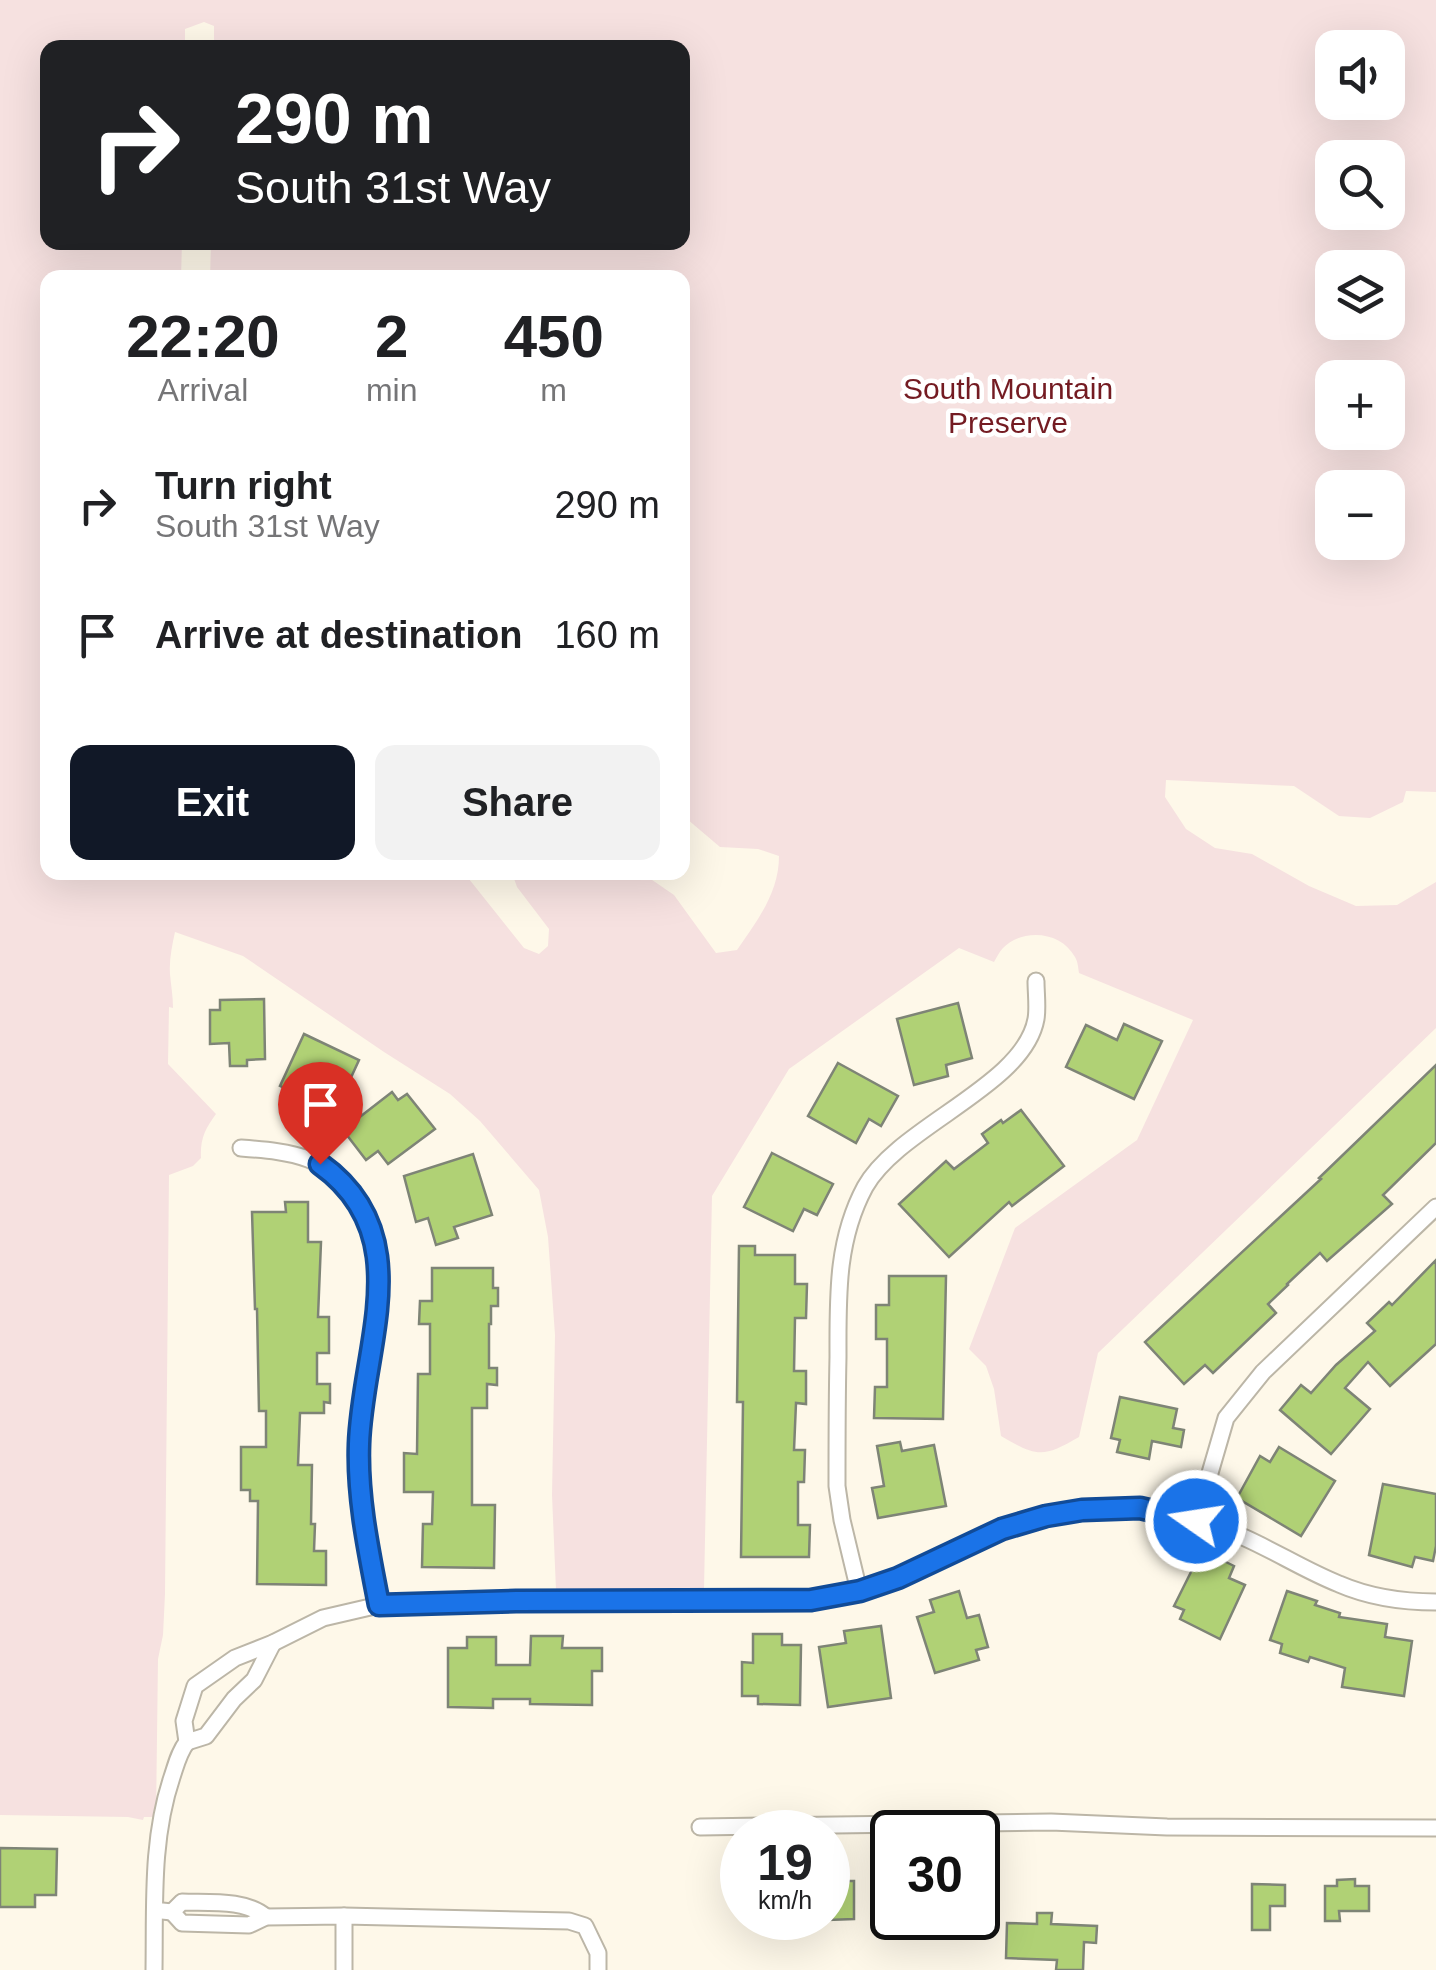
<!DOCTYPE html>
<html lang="en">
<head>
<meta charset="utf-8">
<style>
  :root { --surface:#fff; --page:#f2f2f2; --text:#202124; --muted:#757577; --accent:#111827 }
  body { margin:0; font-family:Arial,sans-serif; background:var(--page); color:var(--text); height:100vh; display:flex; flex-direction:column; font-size:38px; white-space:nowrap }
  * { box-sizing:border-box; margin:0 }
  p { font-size:32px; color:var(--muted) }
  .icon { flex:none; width:55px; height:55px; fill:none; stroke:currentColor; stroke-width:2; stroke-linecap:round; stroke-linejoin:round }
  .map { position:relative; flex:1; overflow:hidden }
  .side { position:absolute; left:40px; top:270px; width:650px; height:610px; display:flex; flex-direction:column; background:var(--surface); border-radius:20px; box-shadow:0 10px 40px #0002 }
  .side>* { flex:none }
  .guide { position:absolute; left:40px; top:40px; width:650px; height:210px; border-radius:20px; box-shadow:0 10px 40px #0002; background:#202124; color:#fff; overflow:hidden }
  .fabs { position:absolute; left:1315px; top:30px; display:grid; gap:20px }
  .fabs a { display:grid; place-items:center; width:90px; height:90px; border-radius:20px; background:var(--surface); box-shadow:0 10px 40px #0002; font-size:50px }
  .speed { position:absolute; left:720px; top:1810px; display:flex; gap:20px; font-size:50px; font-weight:700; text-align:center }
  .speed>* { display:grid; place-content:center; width:130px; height:130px; border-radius:50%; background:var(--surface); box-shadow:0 10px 40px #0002; line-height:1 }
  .speed small { font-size:25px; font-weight:400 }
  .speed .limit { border:5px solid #111; border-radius:15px; background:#fff; color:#111 }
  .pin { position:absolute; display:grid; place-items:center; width:85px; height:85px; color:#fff; margin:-102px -42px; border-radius:50% 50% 50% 0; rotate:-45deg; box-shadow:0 0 10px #0007 }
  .pin .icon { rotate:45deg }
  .me { position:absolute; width:110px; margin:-55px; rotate:283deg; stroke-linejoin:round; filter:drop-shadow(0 0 8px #0008) }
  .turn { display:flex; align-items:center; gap:35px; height:210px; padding:0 30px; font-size:45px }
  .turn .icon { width:130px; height:130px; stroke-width:2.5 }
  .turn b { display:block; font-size:70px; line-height:85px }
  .eta { display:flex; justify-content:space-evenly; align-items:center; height:170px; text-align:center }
  .eta b { font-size:60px; font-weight:700; line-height:70px }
  .cta { display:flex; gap:20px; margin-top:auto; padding:20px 30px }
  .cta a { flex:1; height:115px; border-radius:20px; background:var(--accent); color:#fff; font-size:40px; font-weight:700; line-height:115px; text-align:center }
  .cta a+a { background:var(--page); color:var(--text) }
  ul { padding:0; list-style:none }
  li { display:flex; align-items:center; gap:30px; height:130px; padding:0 30px }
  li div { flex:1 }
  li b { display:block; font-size:38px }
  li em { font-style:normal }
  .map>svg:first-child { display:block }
  .green { fill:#f6e1e0; fill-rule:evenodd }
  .building { fill:#b0d175; stroke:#7e8476; stroke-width:2.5 }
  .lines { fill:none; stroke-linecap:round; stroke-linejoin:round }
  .minor-casing { stroke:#bcb6a7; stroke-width:19 }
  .minor { stroke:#fff; stroke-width:15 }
  .route-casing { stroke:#114b97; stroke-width:25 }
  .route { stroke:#1a73e8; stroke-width:18 }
  .labels { text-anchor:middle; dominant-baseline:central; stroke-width:9; stroke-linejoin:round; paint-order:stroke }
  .park-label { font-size:30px; fill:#741b22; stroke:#fff }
</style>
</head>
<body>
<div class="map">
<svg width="1436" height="1970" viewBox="0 0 1436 1970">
  <rect width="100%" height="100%" fill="#fef8e9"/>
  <!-- green -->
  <path class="green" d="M0,0H1436V792L1406,791L1403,802L1370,818L1339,816L1294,786L1166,780L1165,797L1186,829L1215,848L1252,854L1309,886L1356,906L1397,905L1436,882V1028L1098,1353L1079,1437C1043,1458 1037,1457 1001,1436L994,1389L986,1366L969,1349L1015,1228L1137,1140L1193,1020L1079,973C1078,967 1078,962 1075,957C1061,931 1023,928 1003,948C999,952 997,957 994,962L959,948L789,1069L712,1196L704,1589L556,1590L552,1495L555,1335L548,1237L539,1190L480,1121L450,1094L384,1052L243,956L175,932C172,946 169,960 170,974C171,986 173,996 173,1008L169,1007L168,1064L216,1114C205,1129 200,1139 201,1158L193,1166L169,1175L165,1594L163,1635L158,1659L156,1817H144L143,1820L128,1817L0,1815ZM204,22L214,26V47L682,48V242L211,243L210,277L682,278L683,811L687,819L720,847L758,849L779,856C779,893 757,921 737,950L716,953L674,895L642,873H512L517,887L549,929L548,946L539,954L524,948L469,879L457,873L48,872V278L181,277L182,243L48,242V48L185,47V29ZM1332,48H1388V102H1332ZM1332,158H1388V212H1332ZM1332,268H1388V322H1332ZM1332,378H1388V432H1332ZM1332,488H1388V542H1332Z"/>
  <!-- building -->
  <g class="building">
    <polygon points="264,999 265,1059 247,1060 247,1066 230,1066 229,1043 210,1044 210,1010 220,1010 220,1000"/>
    <polygon points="958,1003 972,1058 946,1065 948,1076 914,1085 897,1019"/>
    <polygon points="1124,1024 1162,1041 1134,1099 1066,1067 1086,1025 1117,1040"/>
    <polygon points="304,1034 359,1060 330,1123 299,1108 304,1097 280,1086"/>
    <polygon points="838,1063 898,1096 881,1126 869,1119 856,1143 808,1116"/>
    <polygon points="1436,1065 1436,1143 1383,1195 1392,1204 1327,1261 1320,1253 1287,1284 1288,1285 1268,1304 1276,1313 1213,1373 1205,1365 1184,1384 1145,1342 1321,1179 1319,1178"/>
    <polygon points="392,1092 398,1100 407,1094 435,1129 388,1164 378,1151 366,1160 343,1130"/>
    <polygon points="1021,1110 1064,1166 1012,1206 1009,1202 949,1257 899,1204 946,1161 954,1169 988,1143 982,1134 1001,1120 1003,1123"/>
    <polygon points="772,1153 833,1184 817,1215 804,1209 793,1231 744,1207"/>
    <polygon points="473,1154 492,1215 454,1227 458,1238 436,1245 428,1218 416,1222 404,1176"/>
    <polygon points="285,1202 308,1202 308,1242 321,1242 318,1317 329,1317 329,1353 317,1353 317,1384 330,1384 330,1403 324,1402 324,1413 300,1413 298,1465 312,1465 311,1524 315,1524 314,1551 326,1551 326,1585 257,1584 258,1501 250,1501 250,1490 241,1490 241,1447 266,1447 266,1411 259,1411 257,1309 255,1309 252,1212 286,1212"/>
    <polygon points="739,1246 755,1246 755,1255 795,1255 795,1284 807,1284 806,1318 795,1318 794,1371 806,1371 806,1404 796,1403 794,1450 805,1450 804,1482 798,1482 798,1525 810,1525 809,1557 741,1557 743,1402 737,1402"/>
    <polygon points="1436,1260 1436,1344 1390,1386 1368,1362 1345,1388 1370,1409 1331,1454 1280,1410 1301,1385 1311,1393 1336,1365 1375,1331 1367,1323 1389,1302 1392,1305"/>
    <polygon points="432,1268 493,1268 493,1288 498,1288 498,1306 491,1306 491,1324 489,1324 489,1368 497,1368 497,1385 487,1384 487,1408 472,1408 472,1505 495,1505 494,1568 422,1567 423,1524 432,1524 433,1492 404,1492 404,1453 417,1454 418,1374 430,1374 430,1324 419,1324 420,1301 432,1301"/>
    <polygon points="889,1276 946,1276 943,1419 874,1418 875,1387 887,1387 887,1339 876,1339 876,1305 889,1305"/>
    <polygon points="1120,1397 1177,1409 1173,1428 1184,1430 1181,1447 1152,1441 1149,1459 1117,1452 1120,1440 1111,1438"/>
    <polygon points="900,1442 902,1451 934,1445 946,1506 878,1518 872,1488 884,1486 877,1446"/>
    <polygon points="1279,1447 1335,1481 1301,1536 1237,1498 1260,1456 1270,1462"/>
    <polygon points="1383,1484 1436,1494 1436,1546 1433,1561 1415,1557 1412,1567 1369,1555"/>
    <polygon points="1202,1550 1234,1566 1229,1578 1245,1585 1220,1639 1180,1619 1184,1610 1174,1606"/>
    <polygon points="959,1591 967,1618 979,1615 988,1647 976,1650 979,1660 935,1673 917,1617 934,1612 930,1600"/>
    <polygon points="1287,1591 1317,1601 1315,1605 1340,1613 1339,1617 1387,1624 1385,1637 1412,1641 1404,1696 1342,1687 1345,1668 1310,1657 1308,1662 1280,1653 1282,1644 1270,1640"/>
    <polygon points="881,1626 891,1698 828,1707 819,1647 846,1643 844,1631"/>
    <polygon points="753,1634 782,1634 782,1645 801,1645 800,1705 758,1704 758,1696 742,1696 742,1662 753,1663"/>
    <polygon points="531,1636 563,1636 562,1648 602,1648 602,1671 592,1671 592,1705 530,1704 530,1699 493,1699 493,1708 448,1707 448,1648 467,1648 467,1637 496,1637 496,1665 530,1665"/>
    <polygon points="0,1848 57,1849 56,1895 35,1895 35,1907 0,1907"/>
    <polygon points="1355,1879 1355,1886 1369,1886 1369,1911 1339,1911 1340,1921 1325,1921 1325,1886 1337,1886 1337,1880"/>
    <polygon points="828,1881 854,1881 854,1919 828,1920"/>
    <polygon points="1252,1884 1285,1885 1285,1906 1270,1906 1270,1930 1252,1930"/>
    <polygon points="1037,1913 1052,1913 1051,1924 1097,1926 1096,1943 1084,1942 1083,1970 1056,1970 1057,1960 1006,1958 1007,1923 1037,1924"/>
  </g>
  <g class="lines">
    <defs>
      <g id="minor">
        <path d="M241,1148C293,1152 330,1155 358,1205C363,1213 370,1222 373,1232C394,1298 360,1377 359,1445C357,1498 369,1553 379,1605"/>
        <polyline points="1196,1521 1226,1418 1263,1372 1436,1207"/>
        <path d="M859,1591L842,1520L837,1486C837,1443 837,1400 838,1357C838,1297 836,1241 865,1187C899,1126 1024,1086 1036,1019C1038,1008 1036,993 1036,981"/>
        <path d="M187,1742L184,1721L195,1686L235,1658L273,1643L323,1618L379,1605L516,1601L811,1599C842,1594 871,1589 900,1577C975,1545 1024,1511 1109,1509C1119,1509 1130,1507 1140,1508C1169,1511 1215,1525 1243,1537C1275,1551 1306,1571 1339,1584C1369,1597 1403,1602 1436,1602"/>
        <polyline points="187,1742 206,1736 234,1699 254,1680 273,1643"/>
        <polyline points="700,1827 1051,1822 1167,1827 1436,1828"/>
        <path d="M162,1911L172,1912L182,1902C209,1903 245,1899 266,1917"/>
        <polyline points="172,1912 182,1923 249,1925 266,1917 344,1916 569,1921 585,1926 598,1953 598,1970"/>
        <path d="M154,1970C155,1905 151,1839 172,1777C176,1765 179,1752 187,1742"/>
        <polyline points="344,1970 344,1916"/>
      </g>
    </defs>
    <!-- minor casing -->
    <use href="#minor" class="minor-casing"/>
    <!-- minor -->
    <use href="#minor" class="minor"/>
  </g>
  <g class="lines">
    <defs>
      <path id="route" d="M320,1164C420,1235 362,1346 359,1444C357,1498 369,1553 379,1605L516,1601L811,1600L860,1591L898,1578L1002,1529L1046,1516L1082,1510L1140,1508L1196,1521"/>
    </defs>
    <!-- route casing -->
    <use href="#route" class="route-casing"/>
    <!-- route -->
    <use href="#route" class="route"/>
  </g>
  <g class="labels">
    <!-- park labels -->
    <g class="park-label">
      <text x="1008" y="388">South Mountain<tspan x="1008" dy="34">Preserve</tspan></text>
    </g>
  </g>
</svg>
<div class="fabs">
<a><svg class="icon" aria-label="sound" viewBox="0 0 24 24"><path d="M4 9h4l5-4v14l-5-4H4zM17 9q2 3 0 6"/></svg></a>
<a><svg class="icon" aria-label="search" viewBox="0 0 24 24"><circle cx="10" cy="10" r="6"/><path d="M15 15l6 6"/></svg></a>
<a><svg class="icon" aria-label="layers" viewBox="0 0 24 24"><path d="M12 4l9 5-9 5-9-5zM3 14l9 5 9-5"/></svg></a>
<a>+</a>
<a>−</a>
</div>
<div class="speed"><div>19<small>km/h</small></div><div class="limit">30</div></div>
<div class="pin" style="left:320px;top:1164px;background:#d93025"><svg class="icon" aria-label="arrive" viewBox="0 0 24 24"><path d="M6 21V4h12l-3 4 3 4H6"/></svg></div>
<svg class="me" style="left:1196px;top:1521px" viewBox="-20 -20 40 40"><circle r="17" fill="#1a73e8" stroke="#fff" stroke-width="3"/><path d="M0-11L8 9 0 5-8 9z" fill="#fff"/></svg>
<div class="guide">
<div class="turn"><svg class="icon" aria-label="right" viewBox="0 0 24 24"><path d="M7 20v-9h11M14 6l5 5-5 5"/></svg><div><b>290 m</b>South 31st Way</div></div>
</div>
<section class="side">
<div class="eta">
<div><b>22:20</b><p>Arrival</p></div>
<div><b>2</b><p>min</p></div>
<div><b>450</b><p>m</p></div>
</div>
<ul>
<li><svg class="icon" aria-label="right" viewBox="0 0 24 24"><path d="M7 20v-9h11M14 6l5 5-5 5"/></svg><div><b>Turn right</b><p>South 31st Way</p></div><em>290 m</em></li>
<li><svg class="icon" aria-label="arrive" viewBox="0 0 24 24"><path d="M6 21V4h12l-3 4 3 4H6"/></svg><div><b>Arrive at destination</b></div><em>160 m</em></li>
</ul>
<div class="cta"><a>Exit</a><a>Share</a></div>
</section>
</div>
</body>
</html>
